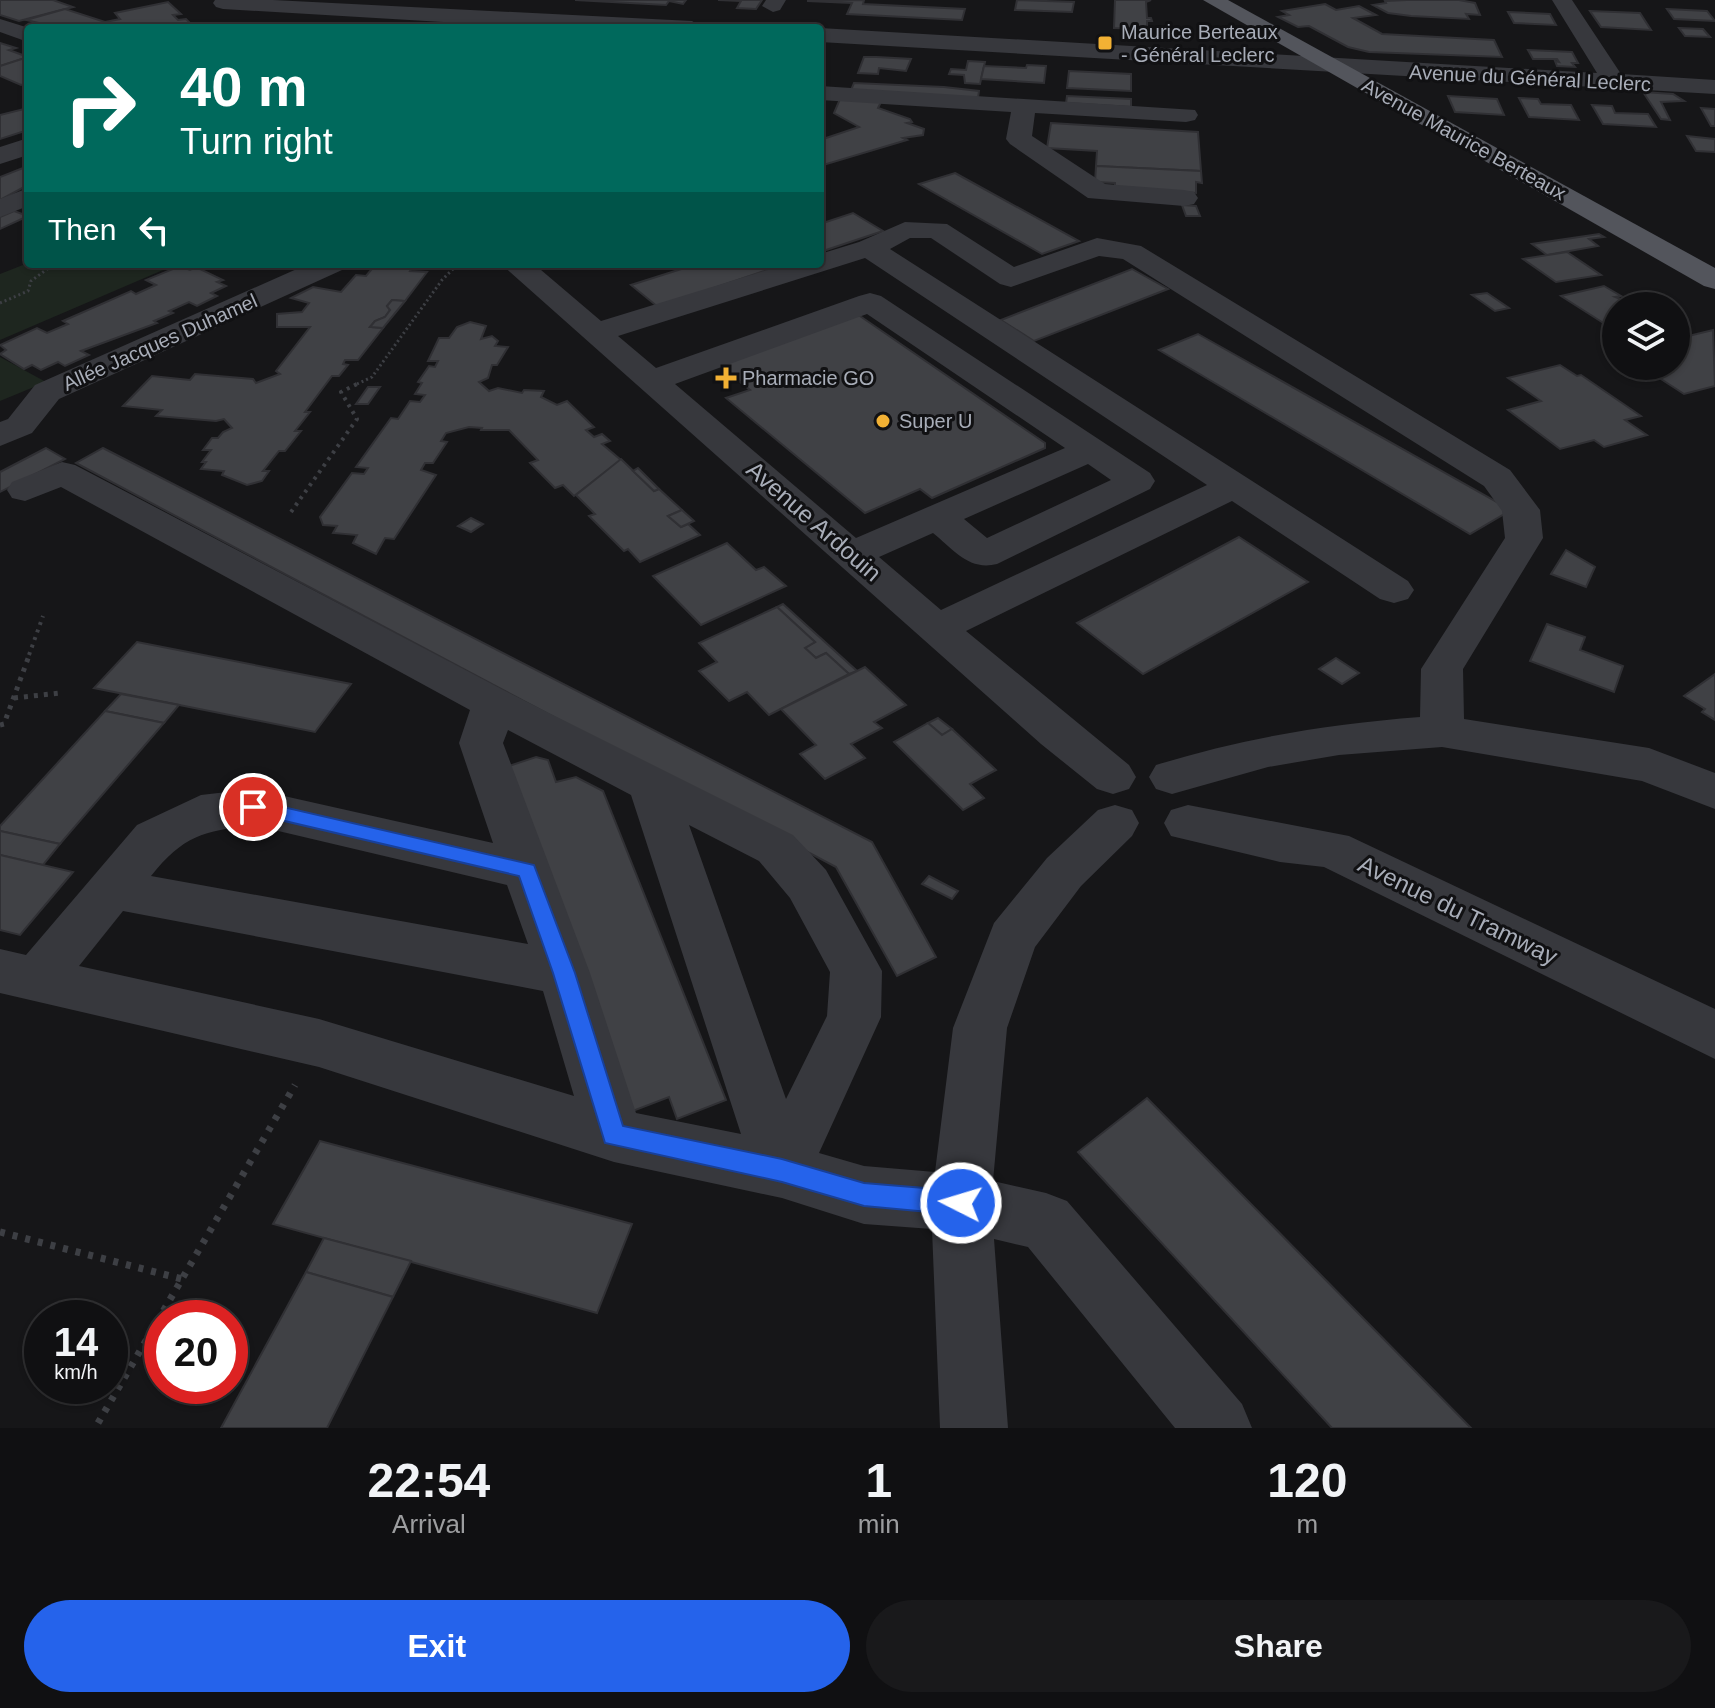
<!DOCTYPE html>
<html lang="en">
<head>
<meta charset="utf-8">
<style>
  :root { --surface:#101012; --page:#19191b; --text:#f1f3f6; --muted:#9c9d9f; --line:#303032; --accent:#2563eb }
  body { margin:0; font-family:Helvetica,sans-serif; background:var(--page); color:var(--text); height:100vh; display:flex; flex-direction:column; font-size:30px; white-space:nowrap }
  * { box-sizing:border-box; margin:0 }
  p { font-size:26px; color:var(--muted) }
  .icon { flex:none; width:44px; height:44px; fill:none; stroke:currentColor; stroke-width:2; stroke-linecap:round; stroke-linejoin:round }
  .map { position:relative; height:1428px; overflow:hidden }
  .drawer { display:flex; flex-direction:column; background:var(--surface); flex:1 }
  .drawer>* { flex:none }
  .top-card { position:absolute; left:24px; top:24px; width:800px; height:244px; border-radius:8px; box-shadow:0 2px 6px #0004,0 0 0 2px var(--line); background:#00695c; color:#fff; overflow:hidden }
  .controls { position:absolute; left:1602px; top:292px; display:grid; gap:16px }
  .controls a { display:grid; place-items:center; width:88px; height:88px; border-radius:50%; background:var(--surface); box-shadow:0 2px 6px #0004,0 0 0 2px var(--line); font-size:40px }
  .speed { position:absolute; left:24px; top:1300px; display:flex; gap:16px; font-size:40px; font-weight:700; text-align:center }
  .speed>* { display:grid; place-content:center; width:104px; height:104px; border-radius:50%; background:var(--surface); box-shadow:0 2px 6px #0004,0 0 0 2px var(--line); line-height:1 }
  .speed small { font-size:20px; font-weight:400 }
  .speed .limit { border:12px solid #d22; background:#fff; color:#111 }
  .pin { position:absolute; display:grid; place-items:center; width:68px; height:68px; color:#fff; margin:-34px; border:4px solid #fff; border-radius:50%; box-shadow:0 2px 8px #0007 }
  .me { position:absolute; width:88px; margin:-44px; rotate:275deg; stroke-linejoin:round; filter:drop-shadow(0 0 6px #0008) }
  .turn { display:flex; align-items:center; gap:28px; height:168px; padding:0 24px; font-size:36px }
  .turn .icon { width:104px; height:104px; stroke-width:2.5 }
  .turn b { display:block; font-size:56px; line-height:68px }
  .then { display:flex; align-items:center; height:76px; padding:0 24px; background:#0003; gap:16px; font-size:30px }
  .eta { display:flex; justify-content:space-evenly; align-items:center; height:136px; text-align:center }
  .eta b { font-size:48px; font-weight:700; line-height:56px }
  .primary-button { display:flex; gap:16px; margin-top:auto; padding:16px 24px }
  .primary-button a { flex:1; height:92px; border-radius:48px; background:var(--accent); color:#fff; font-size:32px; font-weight:700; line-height:92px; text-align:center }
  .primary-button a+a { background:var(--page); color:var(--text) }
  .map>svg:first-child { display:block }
  .green { fill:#1e261f }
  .building { fill:#404145; stroke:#303034; stroke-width:2 }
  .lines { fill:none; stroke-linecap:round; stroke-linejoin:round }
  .path-far3 { stroke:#3d3f44; stroke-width:3; stroke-dasharray:2 3; stroke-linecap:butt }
  .path-far2 { stroke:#3d3f44; stroke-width:4; stroke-dasharray:3 5; stroke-linecap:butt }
  .path-far1 { stroke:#3d3f44; stroke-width:5; stroke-dasharray:4 6; stroke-linecap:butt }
  .path { stroke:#3d3f44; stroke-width:7; stroke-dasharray:5 8; stroke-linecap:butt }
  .minor { fill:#37383d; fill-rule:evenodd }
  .major { fill:#53555c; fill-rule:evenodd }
  .route { fill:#2563eb; stroke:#184099; stroke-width:2 }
  .poi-dot { fill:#f2b134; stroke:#111113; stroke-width:3 }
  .labels { text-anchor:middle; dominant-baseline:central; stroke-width:6; stroke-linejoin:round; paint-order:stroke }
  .far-poi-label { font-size:20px; fill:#a8adb8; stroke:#111113; text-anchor:start }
  .far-street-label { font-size:20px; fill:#a8adb8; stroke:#111113 }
  .street-label { font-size:24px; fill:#a8adb8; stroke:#111113 }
</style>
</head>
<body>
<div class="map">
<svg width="1715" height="1428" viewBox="0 0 1715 1428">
  <rect width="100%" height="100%" fill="#161618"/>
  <!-- green -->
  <g class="green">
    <polygon points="28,263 28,264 177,264 0,340 0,274"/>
    <polygon points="0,357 46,382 0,401"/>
  </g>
  <!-- building -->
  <g class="building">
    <polygon points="0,0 53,0 73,7 19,21 0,15"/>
    <polygon points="575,0 686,0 683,4 669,1 666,5"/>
    <polygon points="718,0 762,0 756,9 737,8 741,1"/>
    <polygon points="864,0 863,4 965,9 962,20 847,14 852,3 807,1"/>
    <polygon points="1017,0 1074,2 1072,12 1015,10"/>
    <polygon points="1115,0 1151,0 1146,2 1147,18 1151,18 1152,21 1147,21 1147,29 1114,28"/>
    <polygon points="1407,0 1459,0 1475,3 1480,15 1466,14 1469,19 1411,16 1388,13 1373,5 1386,3 1385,1"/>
    <polygon points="168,2 181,14 173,15 178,20 186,19 195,28 60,28 26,20 65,9 105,22 120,19 115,13"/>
    <polygon points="1325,4 1336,10 1359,6 1376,15 1353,18 1382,34 1494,40 1502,57 1369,52 1348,47 1309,26 1298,27 1278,17 1289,15 1282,11"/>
    <polygon points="1667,9 1707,11 1715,21 1674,19"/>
    <polygon points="1590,11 1640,13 1651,30 1601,27"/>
    <polygon points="1508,12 1550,14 1556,25 1514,23"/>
    <polygon points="1679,28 1703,29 1710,37 1685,36"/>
    <polygon points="0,43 16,48 9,50 28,57 0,66"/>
    <polygon points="1528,50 1572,52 1578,63 1572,63 1575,67 1557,66 1555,61 1559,62 1557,59 1533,59"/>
    <polygon points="28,57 28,83 21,85 0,76 0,66"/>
    <polygon points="864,57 877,57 911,59 906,71 879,68 878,74 858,73"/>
    <polygon points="968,61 985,62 980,84 965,83 964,75 949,74 951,69 966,70"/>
    <polygon points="1027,65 1046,66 1044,83 981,79 984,66 1026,68"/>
    <polygon points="1069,71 1131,74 1131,91 1067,88"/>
    <polygon points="854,83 944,87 979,91 978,98 851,90"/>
    <polygon points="1643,92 1673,94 1684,101 1661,102 1670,120 1661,119"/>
    <polygon points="1067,96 1131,99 1131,107 1066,103"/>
    <polygon points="1448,96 1497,99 1504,115 1455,112"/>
    <polygon points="1519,98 1538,99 1541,104 1571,105 1579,120 1529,117"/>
    <polygon points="840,99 881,102 878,108 910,119 912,122 907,123 924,129 923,135 903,138 907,140 820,166 820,140 859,127 834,113"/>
    <polygon points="1592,105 1612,106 1615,113 1648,114 1656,127 1603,124"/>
    <polygon points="28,108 28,130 0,139 0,115"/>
    <polygon points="1701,108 1715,109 1715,126 1711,126"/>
    <polygon points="1051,123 1198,132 1201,171 1096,166 1097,151 1047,148"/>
    <polygon points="1687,136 1715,139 1715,152 1696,151"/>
    <polygon points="28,166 28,185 0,200 0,177"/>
    <polygon points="1096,166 1201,171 1202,183 1196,182 1196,193 1115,187 1115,183 1095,182"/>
    <polygon points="955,173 1079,241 1042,254 919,184"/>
    <polygon points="1182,205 1196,206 1200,216 1186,216"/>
    <polygon points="14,211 28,216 0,229 0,217"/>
    <polygon points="853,213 883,231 820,252 820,224"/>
    <polygon points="1599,234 1604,237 1589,239 1598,246 1547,255 1532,244"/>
    <polygon points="1567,252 1601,275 1556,282 1523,259"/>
    <polygon points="376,264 414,264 410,271 427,272 405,301 392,300 387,306 390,310 385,317 375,321 370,327 383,328 358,360 345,360 343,364 348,365 339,376 332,376 305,412 310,412 295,431 301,431 285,451 279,451 263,471 269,471 262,481 247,485 222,475 224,471 201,469 206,462 202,462 211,450 203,450 212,438 218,438 223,432 232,428 224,419 216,421 156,416 162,410 123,406 152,376 190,380 195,374 253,379 256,383 280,374 276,371 310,327 277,327 277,314 302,312 309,303 291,298 313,287 341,292 356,275 366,276"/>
    <polygon points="697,264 785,264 658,307 631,285"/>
    <polygon points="180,266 190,270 196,267 223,280 217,282 226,286 211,293 217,296 197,306 189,302 169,311 173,313 154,321 157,323 81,351 89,355 65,366 58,362 41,370 32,365 24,369 0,354 6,350 0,345 37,328 47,333 68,324 63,321 131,291 136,294 156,285 146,280"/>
    <polygon points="1132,269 1168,289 1034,341 1001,320"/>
    <polygon points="1604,286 1621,296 1615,297 1638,306 1616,306 1616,321 1605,324 1561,296"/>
    <polygon points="1487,293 1509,308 1495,311 1472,295"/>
    <polygon points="392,300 405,301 383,328 370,327 375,321 385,317 390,310 387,306"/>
    <polygon points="857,314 1045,443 1045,448 932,498 920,489 865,513 726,398 750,390 718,364"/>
    <polygon points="470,322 486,326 481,339 492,336 498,341 495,346 508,347 497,365 492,365 488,378 479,382 489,391 498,388 522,393 524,390 544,391 541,397 557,405 567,401 594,427 586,430 594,437 602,434 610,441 602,444 621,460 574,496 563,485 555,488 530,463 538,460 509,430 481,430 482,428 469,427 446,433 441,441 447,442 433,463 425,463 421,470 436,475 394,539 385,538 376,554 353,543 357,535 333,533 337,526 323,525 320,517 352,473 364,474 368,468 356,467 391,418 398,419 410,401 420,402 425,395 415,394 422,383 418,382 429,366 435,367 438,361 428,361 439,338 449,338 457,327"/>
    <polygon points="1713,330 1715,386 1684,394 1641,366 1676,366 1676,339"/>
    <polygon points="1198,334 1511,510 1470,534 1159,350"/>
    <polygon points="1560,365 1577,376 1581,375 1641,416 1625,420 1647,435 1604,447 1594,440 1560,449 1508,410 1541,401 1508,378"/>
    <polygon points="368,387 380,387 368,404 356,404"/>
    <polygon points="46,448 65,459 0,492 0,472"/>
    <polygon points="103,448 872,842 936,957 897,976 836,867 76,463"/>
    <polygon points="621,459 654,491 659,489 682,510 668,516 681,527 688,524 700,535 640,562 628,549 624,551 589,516 595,514 576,495"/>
    <polygon points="638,468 659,489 654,491 633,471"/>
    <polygon points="682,510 694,521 681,527 668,516"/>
    <polygon points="471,518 483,524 471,532 458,526"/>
    <polygon points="1239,537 1308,582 1143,674 1077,623"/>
    <polygon points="727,543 756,570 764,567 786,586 701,625 653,576"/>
    <polygon points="1566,550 1595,567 1586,587 1551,574"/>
    <polygon points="783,604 857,671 849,674 826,653 816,658 805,648 815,642 777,607"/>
    <polygon points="777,607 815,642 805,648 816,658 826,653 849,674 769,715 747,692 729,701 699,671 717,662 699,643"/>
    <polygon points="1547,624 1585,637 1580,650 1623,666 1614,692 1530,661"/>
    <polygon points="137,642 351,684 315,732 94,688"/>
    <polygon points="1336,658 1359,673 1342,684 1319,669"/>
    <polygon points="865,667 906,705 874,722 882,728 851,744 865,758 825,779 800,754 816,745 781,709"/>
    <polygon points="1715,674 1715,720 1702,712 1705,709 1684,696"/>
    <polygon points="121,694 179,705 164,723 105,711"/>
    <polygon points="105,711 164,723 60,844 0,831 0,826"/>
    <polygon points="938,718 952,729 942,735 928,723"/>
    <polygon points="928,723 942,735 952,729 996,770 970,784 984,798 963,810 894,742"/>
    <polygon points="536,757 548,760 556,782 576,777 603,791 726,1100 677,1119 669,1097 625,1114 509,766"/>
    <polygon points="0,831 60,844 43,865 0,855"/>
    <polygon points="0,855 73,872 20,935 0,930"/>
    <polygon points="929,876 958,891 952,899 922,884"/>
    <polygon points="1147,1098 1471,1428 1332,1428 1078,1152"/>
    <polygon points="320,1141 632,1224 597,1313 273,1224"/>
    <polygon points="324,1238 411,1261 393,1297 306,1272"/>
    <polygon points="306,1272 393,1297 327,1428 221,1428"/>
  </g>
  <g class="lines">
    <!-- path-far3 -->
    <g class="path-far3">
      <polyline points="0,303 28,291 31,281 54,264"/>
      <polyline points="357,384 372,377 442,280 458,264"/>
    </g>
    <!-- path-far2 -->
    <g class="path-far2">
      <polyline points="291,512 357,419 341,392 361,382"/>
      <polyline points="29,655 43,616"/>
    </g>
    <!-- path-far1 -->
    <g class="path-far1">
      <polyline points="14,698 60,693"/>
      <polyline points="0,725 4,724 30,653"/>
    </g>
    <!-- path -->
    <g class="path">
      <polyline points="0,1232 182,1279"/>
      <polyline points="98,1423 295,1085"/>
    </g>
    <!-- minor -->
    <g class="minor">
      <polygon points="215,0 273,0 692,21 703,28 542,28 223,9 216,7 213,3"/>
      <polygon points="766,0 786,0 780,10 773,12 762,6"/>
      <polygon points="1552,0 1572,0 1621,74 1715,80 1715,94 820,42 820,28 1597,73"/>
      <polygon points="0,19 29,28 28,42 0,32"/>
      <polygon points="820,86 1195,110 1198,115 1195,120 1186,122 1035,113 1032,136 1105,184 1184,190 1194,192 1198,198 1194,204 1184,206 1088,198 1010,144 1006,139 1011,112 820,100"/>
      <polygon points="28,138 28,155 0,164 0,147"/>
      <polygon points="28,188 28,206 0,217 0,199"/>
      <path d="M905,222L947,224L1014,267L1097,238L1141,246L1510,470L1540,510L1543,538L1463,669L1464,719L1649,748L1715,773V809L1642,781L1442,747L1339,755L1268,767L1172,794L1156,789L1149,777L1156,765C1243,738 1329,724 1420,717L1421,669L1505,538L1502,511L1484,486L1123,259L1099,256L1011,287L1000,284L931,238H910L890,249L1408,581L1414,590L1408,599L1394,603L1380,599L1232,501L966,631L1129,765L1136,777L1129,789L1113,794L1097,789L1041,744L501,264H534L601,321L787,264H820V254L859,242ZM865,258L1207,485L941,610L879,557L933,533C954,550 969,571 997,564L1150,489L1155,481L1150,473L881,296L870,293L859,296L656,368L618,336ZM867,314L1065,448L856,538L675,384ZM1088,464L1111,480L987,538L964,519Z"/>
      <polygon points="308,264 347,264 342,270 59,399 32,433 0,446 0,422 8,419 35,385"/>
      <path d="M62,462L75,465L509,693L793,835L826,870L882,971L881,1017L819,1153L864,1166L935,1172L953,1028L994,923L1047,858L1098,810L1115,805L1132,810L1139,823L1132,836L1081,886L1035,947L1007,1028L993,1181L1046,1193L1067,1201L1242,1404L1252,1428H1175L1028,1247L994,1239L1008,1428H940L932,1229L864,1224L782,1198L614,1162L319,1067L0,993V949L26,955L137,825L201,795L253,789L493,843L459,743L470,710L61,487L25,501L12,498L7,490L12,482ZM508,730L631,795L741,1134L636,1113L590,973L503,743ZM253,825L507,885L528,944L151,876C183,836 203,831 253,825ZM689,825L759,861L790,898L830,972L827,1016L786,1099ZM123,911L543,991L574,1096L319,1019L79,966Z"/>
      <polygon points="1188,805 1349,836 1715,1009 1715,1059 1324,867 1280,862 1171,836 1164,823 1171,810"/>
    </g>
    <!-- major -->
    <polygon class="major" points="1203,0 1228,0 1715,268 1715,289 1704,286"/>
  </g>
  <!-- route -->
  <polygon class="route" points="253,800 534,865 575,973 623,1126 782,1159 864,1183 961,1191 970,1195 973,1203 970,1211 961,1215 864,1206 782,1182 605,1143 553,973 519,876 246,812 243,807 246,802"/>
  <!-- markers -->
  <g class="poi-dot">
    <rect x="1097" y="35" width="16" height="16" rx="4"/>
    <path d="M722 366h8v8h8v8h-8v8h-8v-8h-8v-8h8z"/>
    <circle cx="883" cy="421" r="8"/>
  </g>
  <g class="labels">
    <!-- far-poi labels -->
    <g class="far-poi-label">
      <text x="1121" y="32">Maurice Berteaux<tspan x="1121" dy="23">- Général Leclerc</tspan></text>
      <text x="742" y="378">Pharmacie GO</text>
      <text x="899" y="421">Super U</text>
    </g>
    <!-- far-street labels -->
    <g class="far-street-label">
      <text transform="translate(1530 78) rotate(3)">Avenue du Général Leclerc</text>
      <text transform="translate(1464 139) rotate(29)">Avenue Maurice Berteaux</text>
      <text transform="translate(160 342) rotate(-24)">Allée Jacques Duhamel</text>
    </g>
    <!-- street labels -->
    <g class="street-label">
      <text transform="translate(814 521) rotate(41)">Avenue Ardouin</text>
      <text transform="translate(1458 910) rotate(26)">Avenue du Tramway</text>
    </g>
  </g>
</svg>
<div class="controls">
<a><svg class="icon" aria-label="layers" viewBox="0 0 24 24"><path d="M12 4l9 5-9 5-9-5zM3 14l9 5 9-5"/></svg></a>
</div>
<div class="speed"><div>14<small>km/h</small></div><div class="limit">20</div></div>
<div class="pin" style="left:253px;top:807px;background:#d93025"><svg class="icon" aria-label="arrive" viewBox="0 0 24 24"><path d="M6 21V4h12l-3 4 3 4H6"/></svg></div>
<svg class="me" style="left:961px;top:1203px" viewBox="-20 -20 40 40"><circle r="17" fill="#2563eb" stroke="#fff" stroke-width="3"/><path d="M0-11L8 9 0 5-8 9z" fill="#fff"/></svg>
<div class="top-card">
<div class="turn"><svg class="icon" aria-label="right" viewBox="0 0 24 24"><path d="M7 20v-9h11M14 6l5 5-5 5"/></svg><div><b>40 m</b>Turn right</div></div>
<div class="then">Then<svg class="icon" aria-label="left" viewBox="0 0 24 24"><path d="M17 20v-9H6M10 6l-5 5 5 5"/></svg></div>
</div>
</div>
<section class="drawer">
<div class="eta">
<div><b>22:54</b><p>Arrival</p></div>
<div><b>1</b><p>min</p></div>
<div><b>120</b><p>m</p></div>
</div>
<div class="primary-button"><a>Exit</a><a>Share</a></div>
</section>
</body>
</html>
